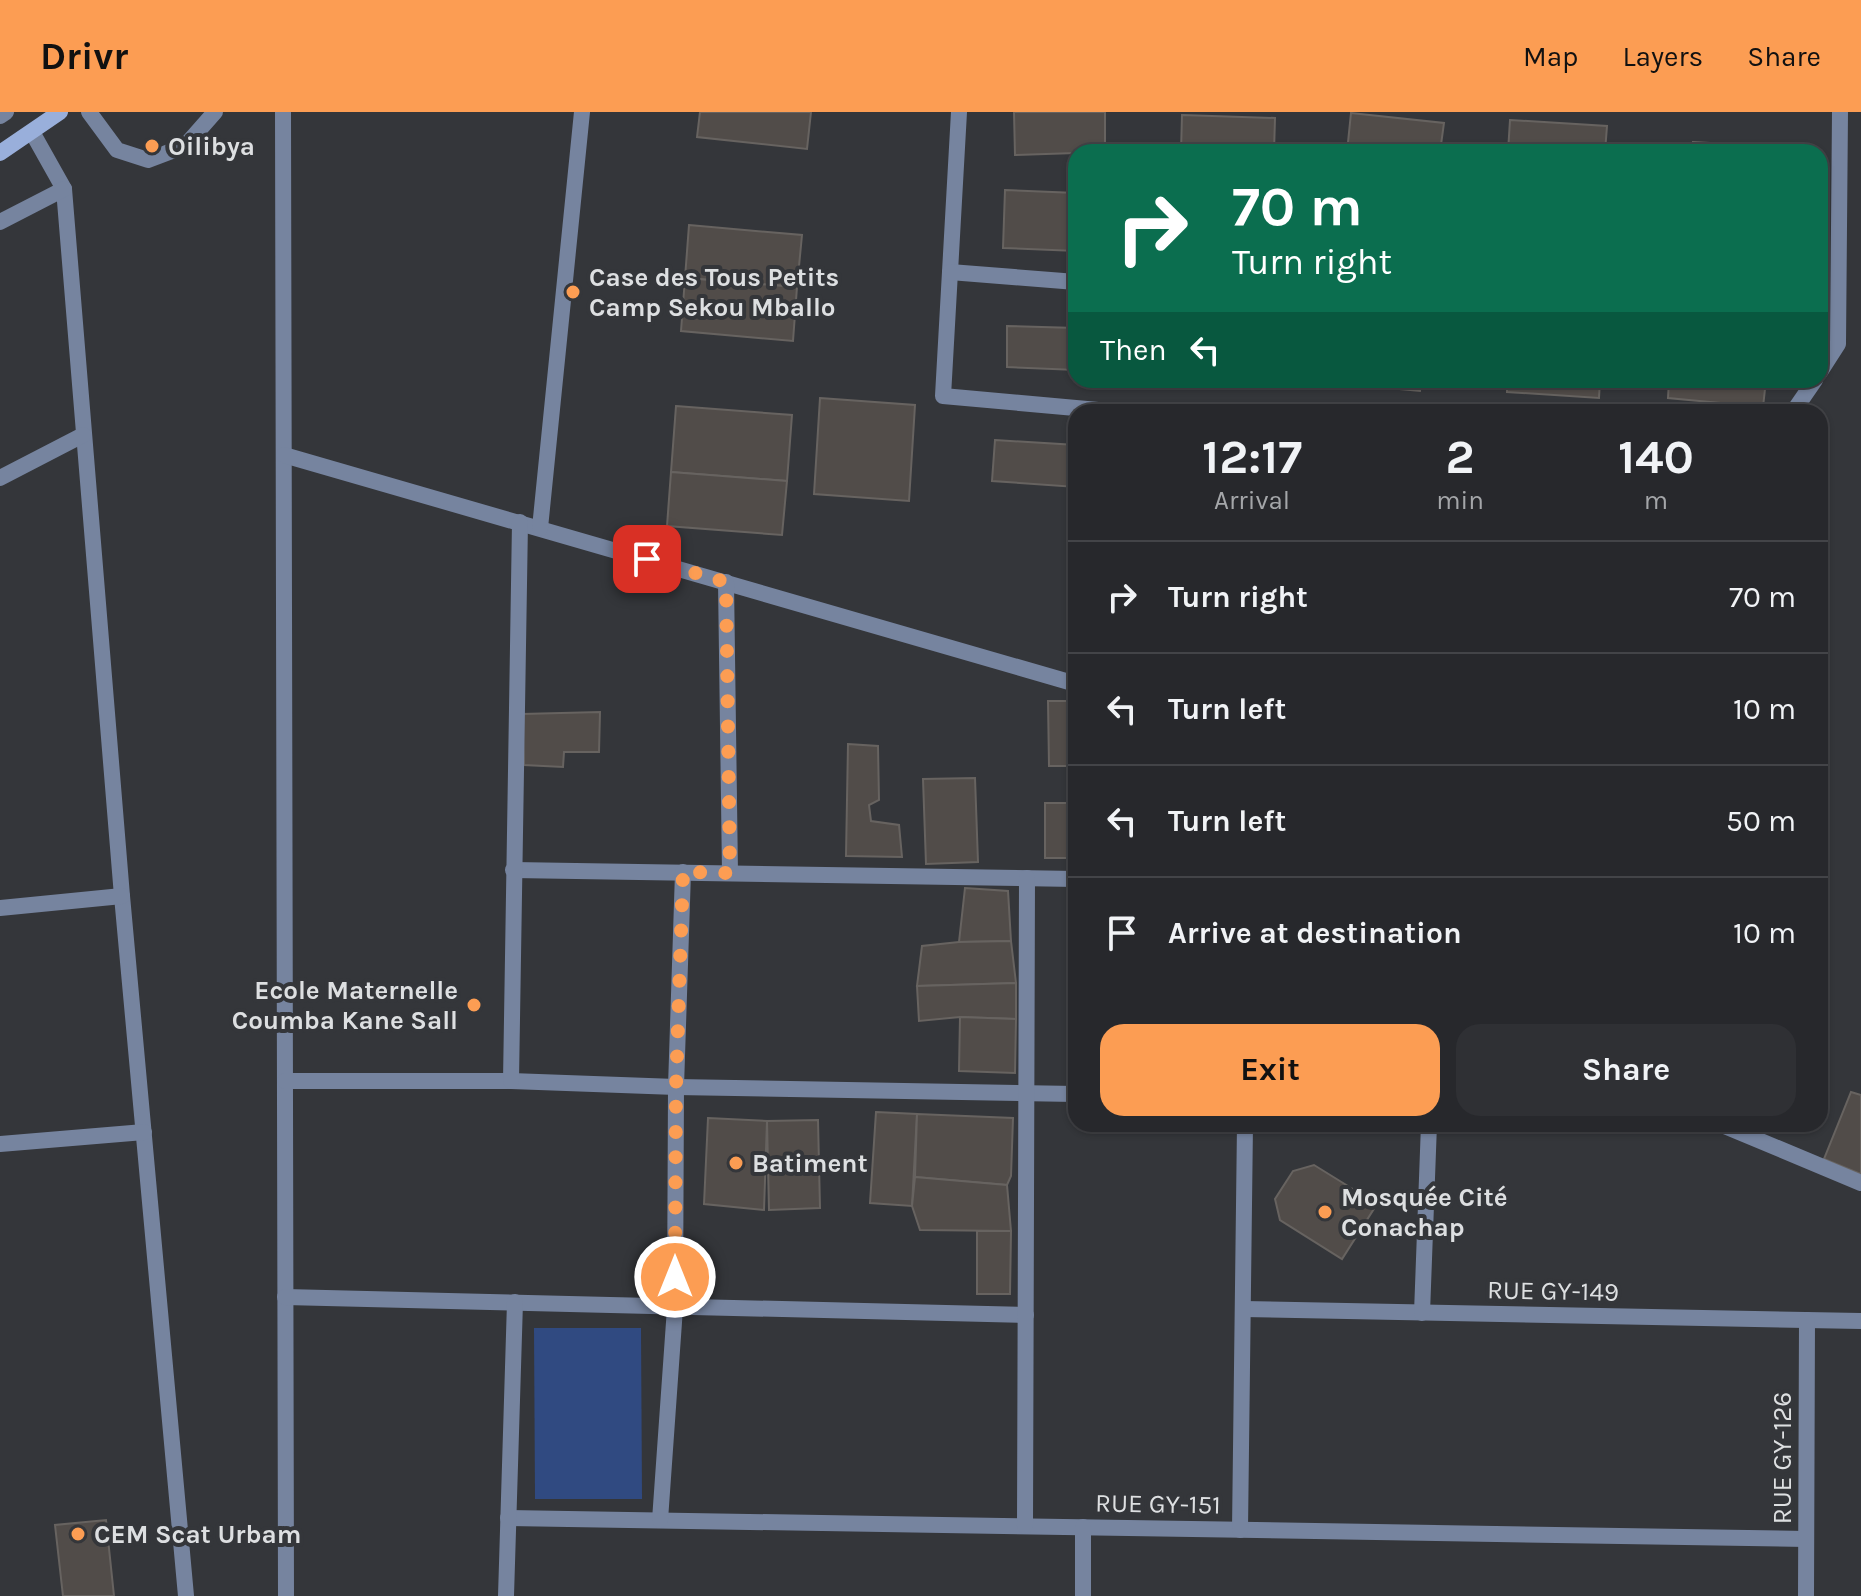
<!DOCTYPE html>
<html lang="en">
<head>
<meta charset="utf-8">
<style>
  :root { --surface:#27282c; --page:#2f3034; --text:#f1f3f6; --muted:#a4a6a9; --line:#434448; --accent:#fc9d53 }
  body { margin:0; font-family:Karla,sans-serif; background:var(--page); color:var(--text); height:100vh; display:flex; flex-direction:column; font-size:30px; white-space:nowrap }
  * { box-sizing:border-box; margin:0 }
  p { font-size:26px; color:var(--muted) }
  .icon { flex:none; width:44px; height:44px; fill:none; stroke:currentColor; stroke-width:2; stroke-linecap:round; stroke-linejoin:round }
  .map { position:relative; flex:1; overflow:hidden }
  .details { position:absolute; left:1068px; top:292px; width:760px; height:728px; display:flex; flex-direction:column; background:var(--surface); border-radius:24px; box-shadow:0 2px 6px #0004,0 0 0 2px var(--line) }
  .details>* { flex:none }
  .hud { position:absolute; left:1068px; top:32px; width:760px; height:244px; border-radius:24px; box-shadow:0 2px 6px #0004,0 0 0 2px var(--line); background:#0b6e4f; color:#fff; overflow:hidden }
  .pin { position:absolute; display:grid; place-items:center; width:68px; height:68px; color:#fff; margin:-34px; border-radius:16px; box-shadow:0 4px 12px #0006 }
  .me { position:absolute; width:88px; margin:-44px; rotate:0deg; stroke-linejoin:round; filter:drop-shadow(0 0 6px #0008) }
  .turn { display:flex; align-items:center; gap:28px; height:168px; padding:0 32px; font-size:36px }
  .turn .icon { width:104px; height:104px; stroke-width:2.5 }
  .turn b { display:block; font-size:56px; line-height:68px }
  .then { display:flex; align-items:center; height:76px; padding:0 32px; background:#0003; gap:16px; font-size:30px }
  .eta { display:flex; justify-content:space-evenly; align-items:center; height:136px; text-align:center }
  .eta b { font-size:48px; font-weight:700; line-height:56px }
  .primary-button { display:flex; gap:16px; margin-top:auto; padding:16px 32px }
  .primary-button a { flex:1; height:92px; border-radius:24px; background:var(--accent); color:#111; font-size:32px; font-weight:700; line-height:92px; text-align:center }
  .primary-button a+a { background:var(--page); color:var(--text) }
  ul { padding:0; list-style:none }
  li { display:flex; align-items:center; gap:24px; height:112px; padding:0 32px; border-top:2px solid var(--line) }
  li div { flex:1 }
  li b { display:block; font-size:30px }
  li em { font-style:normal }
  header { display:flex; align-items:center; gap:48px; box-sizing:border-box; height:112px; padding:0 40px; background:var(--accent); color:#111 }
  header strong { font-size:38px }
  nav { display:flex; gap:44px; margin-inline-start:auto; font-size:28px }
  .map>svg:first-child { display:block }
  .green { fill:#304a81 }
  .building { fill:#514c49; stroke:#676360; stroke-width:2 }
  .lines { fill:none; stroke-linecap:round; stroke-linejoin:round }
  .service { stroke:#76849f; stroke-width:16 }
  .minor { stroke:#76849f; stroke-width:16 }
  .secondary { stroke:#99afdb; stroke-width:16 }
  .route { stroke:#fc9d53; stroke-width:14; stroke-dasharray:0 25.2 }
  .poi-dot { fill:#fc9d53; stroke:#34363a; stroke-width:3 }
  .labels { text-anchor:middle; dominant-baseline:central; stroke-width:8; stroke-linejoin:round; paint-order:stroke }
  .poi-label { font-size:26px; font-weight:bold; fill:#dddfe1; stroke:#34363a; text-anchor:start }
  .street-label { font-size:26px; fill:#dddfe1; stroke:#34363a }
</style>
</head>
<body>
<header>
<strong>Drivr</strong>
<nav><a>Map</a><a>Layers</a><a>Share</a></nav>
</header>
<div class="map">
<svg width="1861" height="1484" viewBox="0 0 1861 1484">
  <rect width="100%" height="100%" fill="#34363a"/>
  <!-- green -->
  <polygon class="green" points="534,1216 641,1216 642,1387 535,1387"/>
  <!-- building -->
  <g class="building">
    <polygon points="700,0 811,0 807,37 697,25"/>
    <polygon points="1014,0 1105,0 1105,40 1015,43"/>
    <polygon points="1351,1 1444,11 1440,40 1347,40"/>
    <polygon points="1182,3 1275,6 1274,40 1181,40"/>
    <polygon points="1510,8 1607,14 1605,40 1508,40"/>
    <polygon points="1693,30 1778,35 1777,40 1693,40"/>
    <polygon points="1005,78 1076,81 1076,139 1003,136"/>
    <polygon points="689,113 802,123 797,175 685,166"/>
    <polygon points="685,166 797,175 793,229 681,219"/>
    <polygon points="1007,214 1076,216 1076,258 1007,255"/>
    <polygon points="1335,268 1421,268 1420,279 1335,271"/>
    <polygon points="1507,268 1600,268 1599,286 1507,280"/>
    <polygon points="1669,268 1766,268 1763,295 1668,286"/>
    <polygon points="820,286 915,293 909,389 814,382"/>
    <polygon points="676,294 792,303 787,369 671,360"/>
    <polygon points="995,328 1076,333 1076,375 992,369"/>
    <polygon points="671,360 787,369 782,423 667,414"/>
    <polygon points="1048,589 1076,589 1076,654 1049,654"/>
    <polygon points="600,600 599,640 564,640 563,655 524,653 522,602"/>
    <polygon points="848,632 878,634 879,688 869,693 871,709 899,713 902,745 846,744"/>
    <polygon points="975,666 978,750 926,752 923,667"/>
    <rect x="1045" y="691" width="31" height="55"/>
    <polygon points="965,776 1008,779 1011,829 959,830"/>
    <polygon points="1011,829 1016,871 917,874 922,834 959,830"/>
    <polygon points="1016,871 1016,907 960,905 919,909 917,874"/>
    <polygon points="960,905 1016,907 1015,961 959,959"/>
    <polygon points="1851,980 1861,983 1861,1062 1824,1047"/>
    <polygon points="876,1000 917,1002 912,1094 870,1091"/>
    <polygon points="917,1002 1013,1006 1011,1064 1007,1073 915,1065"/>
    <polygon points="708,1006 767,1009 764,1098 704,1092"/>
    <polygon points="818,1008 820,1096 769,1098 767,1009"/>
    <polygon points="1314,1053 1377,1092 1342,1147 1280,1108 1275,1087 1293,1059"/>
    <polygon points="915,1065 1007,1073 1011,1119 920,1118 912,1094"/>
    <polygon points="977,1119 1011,1119 1010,1182 977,1182"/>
    <polygon points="106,1408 114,1484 63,1484 55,1413"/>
  </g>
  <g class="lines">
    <!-- service -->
    <g class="service">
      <polyline points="89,0 117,38 148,48 185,34 215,0"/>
      <polyline points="959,0 943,284 1120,300"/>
      <polyline points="0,4 6,0"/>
      <polyline points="950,160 1076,170"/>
      <polyline points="1820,260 1838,232 1840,0"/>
      <polyline points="1793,300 1815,268"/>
    </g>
    <!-- minor -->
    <g class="minor">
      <polyline points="283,0 286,1484"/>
      <polyline points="32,20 64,77 122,784 186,1484"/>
      <polyline points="0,110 64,77"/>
      <polyline points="284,343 1076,572"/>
      <polyline points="0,366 83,323"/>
      <polyline points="540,416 582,0"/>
      <polyline points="726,470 730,761"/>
      <polyline points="513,758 1076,767"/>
      <polyline points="0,796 122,784"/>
      <polyline points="285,969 511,969 676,975 1076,982"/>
      <polyline points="511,969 520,410"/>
      <polyline points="1720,1012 1861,1071"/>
      <polyline points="0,1032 144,1020"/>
      <polyline points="285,1185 1026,1203"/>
      <polyline points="1243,1197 1861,1209"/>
      <polyline points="1422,1201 1429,1012"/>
      <polyline points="508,1406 1806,1427"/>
      <polyline points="660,1408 675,1196 676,975 683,760"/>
      <polyline points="1025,1414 1027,766"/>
      <polyline points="1083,1415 1083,1484"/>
      <polyline points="1240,1418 1245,1012"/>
      <polyline points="506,1484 515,1190"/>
      <polyline points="1806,1484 1807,1208"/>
    </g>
    <!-- secondary -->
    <polyline class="secondary" points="0,41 60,0"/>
  </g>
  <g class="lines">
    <!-- route -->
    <polyline class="route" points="647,447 726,470 730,761 683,760 676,975 675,1165"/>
  </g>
  <!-- markers -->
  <g class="poi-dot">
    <circle cx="152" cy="34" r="8"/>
    <circle cx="573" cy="180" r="8"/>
    <circle cx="474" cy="893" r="8"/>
    <circle cx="736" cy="1051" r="8"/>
    <circle cx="1325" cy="1100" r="8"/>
    <circle cx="78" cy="1422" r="8"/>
  </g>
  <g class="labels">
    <!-- poi labels -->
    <g class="poi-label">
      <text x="168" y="34">Oilibya</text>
      <text x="589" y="165">Case des Tous Petits<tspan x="589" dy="30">Camp Sekou Mballo</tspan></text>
      <text x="458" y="878" text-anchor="end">Ecole Maternelle<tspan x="458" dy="30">Coumba Kane Sall</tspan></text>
      <text x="752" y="1051">Batiment</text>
      <text x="1341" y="1085">Mosquée Cité<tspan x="1341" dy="30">Conachap</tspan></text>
      <text x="94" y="1422">CEM Scat Urbam</text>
    </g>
    <!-- street labels -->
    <g class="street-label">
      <text transform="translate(1553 1179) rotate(1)">RUE GY-149</text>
      <text transform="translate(1782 1346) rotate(-90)">RUE GY-126</text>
      <text transform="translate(1158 1392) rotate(1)">RUE GY-151</text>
    </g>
  </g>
</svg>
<div class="pin" style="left:647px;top:447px;background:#d93025"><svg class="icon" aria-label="arrive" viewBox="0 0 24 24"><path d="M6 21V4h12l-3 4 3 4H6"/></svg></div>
<svg class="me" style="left:675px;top:1165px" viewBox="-20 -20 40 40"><circle r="17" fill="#fc9d53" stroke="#fff" stroke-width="3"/><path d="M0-11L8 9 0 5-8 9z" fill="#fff"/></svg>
<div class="hud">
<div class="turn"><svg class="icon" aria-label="right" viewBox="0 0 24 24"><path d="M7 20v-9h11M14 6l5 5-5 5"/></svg><div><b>70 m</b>Turn right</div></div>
<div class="then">Then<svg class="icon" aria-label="left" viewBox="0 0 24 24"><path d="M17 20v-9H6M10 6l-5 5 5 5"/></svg></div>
</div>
<section class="details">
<div class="eta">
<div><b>12:17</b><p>Arrival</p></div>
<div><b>2</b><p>min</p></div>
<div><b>140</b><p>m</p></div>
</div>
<ul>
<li><svg class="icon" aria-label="right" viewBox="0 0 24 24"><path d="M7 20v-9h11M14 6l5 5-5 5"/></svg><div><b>Turn right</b></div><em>70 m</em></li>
<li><svg class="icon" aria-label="left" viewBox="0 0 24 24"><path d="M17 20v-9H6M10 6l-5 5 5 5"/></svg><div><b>Turn left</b></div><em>10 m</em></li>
<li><svg class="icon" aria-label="left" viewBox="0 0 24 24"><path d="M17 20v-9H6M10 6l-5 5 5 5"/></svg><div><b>Turn left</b></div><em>50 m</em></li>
<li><svg class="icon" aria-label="arrive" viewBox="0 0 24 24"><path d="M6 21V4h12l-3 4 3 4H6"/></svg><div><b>Arrive at destination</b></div><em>10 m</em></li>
</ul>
<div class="primary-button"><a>Exit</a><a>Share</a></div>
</section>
</div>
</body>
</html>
